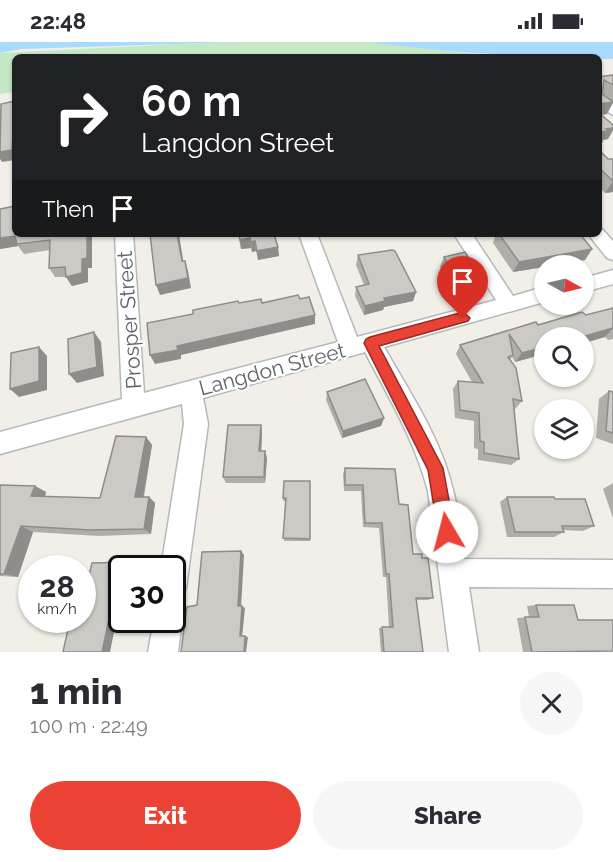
<!DOCTYPE html>
<html lang="en">
<head>
<meta charset="utf-8">
<style>
  :root { --surface:#fff; --page:#f7f7f7; --text:#2b2b33; --muted:#7c7c81; --accent:#ea4335 }
  body { margin:0; font-family:Raleway,sans-serif; background:var(--page); color:var(--text); height:100vh; display:flex; flex-direction:column; font-size:22px; white-space:nowrap }
  * { box-sizing:border-box; margin:0 }
  p { font-size:20px; color:var(--muted) }
  .icon { flex:none; width:33px; height:33px; fill:none; stroke:currentColor; stroke-width:2; stroke-linecap:round; stroke-linejoin:round }
  .map { position:relative; height:610px; overflow:hidden }
  .drawer { display:flex; flex-direction:column; background:var(--surface); flex:1 }
  .drawer>* { flex:none }
  .banner { position:absolute; left:12px; top:12px; width:590px; height:183px; border-radius:9px; box-shadow:0 2px 4px #0004; background:#202124; color:#fff; overflow:hidden }
  .needle { width:39px; rotate:98deg }
  .controls { position:absolute; left:534px; top:213px; display:grid; gap:12px }
  .controls a { display:grid; place-items:center; width:60px; height:60px; border-radius:50%; background:var(--surface); box-shadow:0 2px 4px #0004; font-size:30px }
  .speed { position:absolute; left:18px; top:513px; display:flex; gap:12px; font-size:30px; font-weight:700; text-align:center }
  .speed>* { display:grid; place-content:center; width:78px; height:78px; border-radius:50%; background:var(--surface); box-shadow:0 2px 4px #0004; line-height:1 }
  .speed small { font-size:15px; font-weight:400 }
  .speed .limit { border:3px solid #111; border-radius:9px; background:#fff; color:#111 }
  .pin { position:absolute; display:grid; place-items:center; width:51px; height:51px; color:#fff; margin:-62px -26px; border-radius:50% 50% 50% 0; rotate:-45deg; box-shadow:0 0 6px #0007 }
  .pin .icon { rotate:45deg }
  .me { position:absolute; width:66px; margin:-33px; rotate:352deg; stroke-linejoin:round; filter:drop-shadow(0 0 4px #0008) }
  .turn { display:flex; align-items:center; gap:21px; height:126px; padding:0 30px; font-size:27px }
  .turn .icon { width:78px; height:78px; stroke-width:2.5 }
  .turn b { display:block; font-size:42px; line-height:51px }
  .then { display:flex; align-items:center; height:57px; padding:0 30px; background:#0003; gap:12px; font-size:22px }
  .round { display:grid; place-items:center; flex:none; width:63px; height:63px; border-radius:32px; background:var(--page) }
  .head { display:flex; align-items:center; justify-content:space-between; height:102px; padding:0 30px }
  h1 { font-size:36px; font-weight:800; line-height:45px }
  .button { display:flex; gap:12px; margin-top:auto; padding:12px 30px }
  .button a { flex:1; height:69px; border-radius:36px; background:var(--accent); color:#fff; font-size:24px; font-weight:800; line-height:69px; text-align:center }
  .button a+a { background:var(--page); color:var(--text) }
  .status { display:flex; justify-content:space-between; align-items:center; height:42px; padding:0 30px; background:var(--surface); direction:ltr }
  .status svg { height:16px; fill:currentColor }
  .map>svg:first-child { display:block }
  .green { fill:#c5e8c5 }
  .water { fill:#aadaff }
  .lines { fill:none; stroke-linecap:round; stroke-linejoin:round }
  .minor-casing { stroke:#b5b8bc; stroke-width:3 }
  .minor { fill:#fff; fill-rule:evenodd }
  .wall { fill:#afaea9 }
  .shaded-wall { fill:#8f8d8a }
  .building { fill:#cccac5; stroke:#8f8d8a; stroke-width:1.5 }
  .route { fill:#ea4335; stroke:#982c22; stroke-width:1.5 }
  .labels { text-anchor:middle; dominant-baseline:central; stroke-width:4.5; stroke-linejoin:round; paint-order:stroke }
  .street-label { font-size:21px; fill:#5f6368; stroke:#fff }
</style>
</head>
<body>
<div class="status"><b>22:48</b><svg viewBox="0 0 49 12"><path d="M0 12V9h3v3zM5 12V6h3v6zM10 12V3h3v9zM15 12V0h3v12zM26 1h20v11H26zM47 4h2v5h-2z"/></svg></div>
<div class="map">
<svg width="613" height="610" viewBox="0 0 613 610">
  <rect width="100%" height="100%" fill="#f1efe8"/>
  <!-- green -->
  <polygon class="green" points="222,0 369,0 474,12 521,15 15,15 15,50 0,52 0,11"/>
  <!-- water -->
  <g class="water">
    <polygon points="0,0 237,0 22,7 0,11"/>
    <path d="M368,0H613V17H599L598,15C521,15 444,11 368,0Z"/>
  </g>
  <g class="lines">
    <defs>
      <g id="minor">
        <polygon points="598,52 613,62 613,73 598,64"/>
        <polygon points="598,186 603,188 613,199 613,218 607,216 588,192 598,192"/>
        <path d="M115,192H133L144,351L338,300L299,192H317L357,295L496,258L454,192H472L513,254L544,245V260L384,305C410,351 441,396 453,448C459,470 461,494 464,517L613,518V546L469,545L479,610H449L428,449C415,399 389,356 365,310L203,356L208,382L186,546L182,556L172,560V526H161L184,382L182,362L0,412V390L122,357Z"/>
        <polygon points="613,228 613,242 584,250 584,236"/>
        <polygon points="172,565 178,568 182,578 178,610 148,610 154,578 172,578"/>
      </g>
    </defs>
    <!-- minor casing -->
    <use href="#minor" class="minor-casing"/>
    <!-- minor -->
    <use href="#minor" class="minor"/>
  </g>
  <!-- wall -->
  <g class="wall">
    <polygon points="613,33 613,61 607,72 602,73 613,83 613,88 608,97 603,98 602,101 598,35"/>
    <polygon points="598,107 608,117 613,117 613,150 605,151 598,144"/>
    <polygon points="15,192 92,192 92,226 88,226 88,240 72,244 66,235 55,235 49,226 50,208 24,212 18,204 0,207"/>
    <polygon points="238,192 278,205 279,214 258,218 256,209 252,210 251,206 241,207"/>
    <polygon points="494,192 580,192 592,207 585,218 544,224 544,225 513,230 493,201 495,195"/>
    <polygon points="358,213 416,250 413,259 384,265 383,268 364,273 355,254 356,245 364,243 356,223"/>
    <polygon points="444,215 475,244 453,249 440,225"/>
    <polygon points="613,266 613,297 608,298 605,295 584,301 584,296 544,296 544,312 515,320 512,315 510,318 522,359 515,367 514,367 519,417 511,423 478,418 478,407 474,406 474,379 455,376 453,347 458,339 472,340 456,312 460,303 538,283 586,273"/>
    <polygon points="609,349 613,350 613,402 596,396 599,357"/>
    <polygon points="327,350 384,376 381,384 342,396 326,358"/>
    <polygon points="262,390 261,409 267,416 265,441 226,441 223,435"/>
    <polygon points="146,395 152,403 144,455 149,455 155,461 151,492 99,494 33,490 18,535 0,534 0,443 35,444 46,450 45,455 100,456"/>
    <polygon points="345,426 399,462 413,512 433,556 428,558 416,558 423,610 381,610 379,586 389,585 386,535 383,535 379,486 363,485 361,449 344,449 343,432"/>
    <polygon points="310,439 310,499 284,499 286,459 283,459 283,456"/>
    <polygon points="613,441 613,476 603,447"/>
    <polygon points="507,455 555,457 594,484 583,489 563,488 564,490 554,495 507,495 500,460"/>
    <polygon points="536,563 584,609 585,610 523,610 517,576 529,575 527,564"/>
  </g>
  <!-- shaded-wall -->
  <g class="shaded-wall">
    <polygon points="613,60 607,72 598,73 598,62"/>
    <polygon points="613,86 613,88 608,97 603,98 602,101 598,101 598,90 606,87"/>
    <polygon points="15,92 15,118 2,120 0,117 0,110 13,93"/>
    <polygon points="613,139 613,150 605,151"/>
    <polygon points="87,192 92,192 92,226 88,226 88,240 72,244 66,235 82,217"/>
    <polygon points="177,192 179,192 185,230 182,219"/>
    <polygon points="15,194 18,204 0,207 0,196"/>
    <polygon points="250,196 251,206 241,207 240,198"/>
    <polygon points="255,199 256,209 252,210 251,200"/>
    <polygon points="278,205 279,214 258,218 257,209"/>
    <polygon points="592,207 585,218 552,224 544,224 544,225 513,230 519,220"/>
    <polygon points="185,219 188,229 191,246 160,253 156,243"/>
    <polygon points="479,234 475,244 453,249 457,239"/>
    <polygon points="416,250 413,259 384,265 383,268 364,273 365,264 384,256"/>
    <polygon points="315,273 315,282 181,313 181,317 155,322 150,313 177,304"/>
    <polygon points="613,286 605,295 584,301 584,296 578,296"/>
    <polygon points="94,290 101,300 104,334 77,341 69,332"/>
    <polygon points="39,305 47,314 47,348 19,355 10,347"/>
    <polygon points="544,305 544,312 515,320 522,311"/>
    <polygon points="384,376 381,384 342,396 343,389"/>
    <polygon points="261,383 262,390 261,416 259,409"/>
    <polygon points="146,395 152,403 142,462 135,455"/>
    <polygon points="265,409 267,416 265,441 264,435"/>
    <polygon points="35,444 46,450 43,461 31,454"/>
    <polygon points="149,455 155,461 151,492 144,487"/>
    <polygon points="21,484 33,490 18,535 4,532"/>
    <polygon points="241,509 244,513 241,566 238,564"/>
    <polygon points="136,520 142,524 142,526 135,526"/>
    <polygon points="113,558 120,560 110,610 102,610"/>
    <polygon points="242,564 245,566 242,595 240,594"/>
    <polygon points="245,594 248,595 246,610 244,610"/>
  </g>
  <!-- building -->
  <g class="building">
    <polygon points="613,33 613,43 604,38 602,52 613,60 598,62 598,35"/>
    <polygon points="15,59 15,92 13,93 12,108 0,110 1,62"/>
    <polygon points="598,70 613,83 613,86 606,87 609,89 598,90"/>
    <polygon points="598,107 608,117 613,117 613,139 598,125"/>
    <polygon points="15,164 15,192 87,192 87,216 82,217 82,231 66,235 65,225 49,226 50,198 17,202 15,194 0,196 0,167"/>
    <polygon points="150,192 177,192 182,219 185,219 188,236 156,243"/>
    <polygon points="239,192 274,192 278,205 257,209 255,199 251,200 250,196 240,198"/>
    <polygon points="499,192 580,192 592,207 519,220"/>
    <polygon points="392,208 395,209 416,250 384,256 385,259 365,264 356,245 369,242 358,213"/>
    <polygon points="465,210 479,234 457,239 444,215"/>
    <polygon points="298,253 300,257 309,255 315,273 177,304 178,308 150,313 147,281 193,272 193,268 238,259 239,261 261,257 262,261"/>
    <polygon points="613,266 613,286 578,296 544,296 544,305 522,311 509,292 513,313 508,315 516,326 522,359 513,357 519,417 484,411 484,400 480,399 479,371 460,368 458,339 483,341 460,303 536,280 538,283 582,270 586,273"/>
    <polygon points="94,290 97,325 69,332 68,297"/>
    <polygon points="39,305 39,339 10,347 11,311"/>
    <polygon points="365,337 384,376 343,389 327,350"/>
    <polygon points="609,349 613,350 613,391 606,389"/>
    <polygon points="228,383 261,383 259,409 265,409 264,435 223,435"/>
    <polygon points="116,394 146,395 135,455 149,455 144,487 90,488 21,484 4,532 0,532 0,443 35,444 31,454 100,456"/>
    <polygon points="345,426 395,427 399,462 408,463 413,512 422,512 422,516 428,516 433,556 416,556 423,610 384,610 382,585 393,585 389,532 386,532 382,481 365,481 363,443 345,443"/>
    <polygon points="284,439 310,439 310,497 283,496 286,456 283,456"/>
    <polygon points="507,455 554,455 555,457 585,457 594,484 562,484 564,490 515,490"/>
    <polygon points="241,509 238,564 242,564 240,594 245,594 244,610 181,610 187,565 197,563 202,510"/>
    <polygon points="136,520 135,526 122,526 122,558 113,558 102,610 63,610 70,578 82,578 82,564 92,521"/>
    <polygon points="536,563 574,563 578,578 613,578 613,609 532,610 525,575 539,575"/>
  </g>
  <!-- route -->
  <polygon class="route" points="463,270 470,276 468,279 379,304 443,426 455,490 453,496 447,498 440,496 438,490 428,428 364,301 366,297 370,295"/>
  <g class="labels">
    <!-- street labels -->
    <g class="street-label">
      <text transform="translate(129 278) rotate(-94)">Prosper Street</text>
      <text transform="translate(272 327) rotate(-15)">Langdon Street</text>
    </g>
  </g>
</svg>
<div class="controls">
<a><svg class="needle" viewBox="-14 -14 28 28"><path d="M0-13l5 13h-10z" fill="#e53935"/><path d="M0 13l5-13h-10z" fill="#7c7c81"/></svg></a>
<a><svg class="icon" aria-label="search" viewBox="0 0 24 24"><circle cx="10" cy="10" r="6"/><path d="M15 15l6 6"/></svg></a>
<a><svg class="icon" aria-label="layers" viewBox="0 0 24 24"><path d="M12 4l9 5-9 5-9-5zM3 14l9 5 9-5"/></svg></a>
</div>
<div class="speed"><div>28<small>km/h</small></div><div class="limit">30</div></div>
<div class="pin" style="left:463px;top:276px;background:#d93025"><svg class="icon" aria-label="arrive" viewBox="0 0 24 24"><path d="M6 21V4h12l-3 4 3 4H6"/></svg></div>
<svg class="me" style="left:447px;top:490px" viewBox="-20 -20 40 40"><circle r="19" fill="#fff"/><path d="M0-13L10 11 0 6-10 11z" fill="#ea4335"/></svg>
<div class="banner">
<div class="turn"><svg class="icon" aria-label="right" viewBox="0 0 24 24"><path d="M7 20v-9h11M14 6l5 5-5 5"/></svg><div><b>60 m</b>Langdon Street</div></div>
<div class="then">Then<svg class="icon" aria-label="arrive" viewBox="0 0 24 24"><path d="M6 21V4h12l-3 4 3 4H6"/></svg></div>
</div>
</div>
<section class="drawer">
<div class="head"><div><h1>1 min</h1><p>100 m · 22:49</p></div><a class="round"><svg class="icon" aria-label="close" viewBox="0 0 24 24"><path d="M6 6l12 12M18 6L6 18"/></svg></a></div>
<div class="button"><a>Exit</a><a>Share</a></div>
</section>
</body>
</html>
